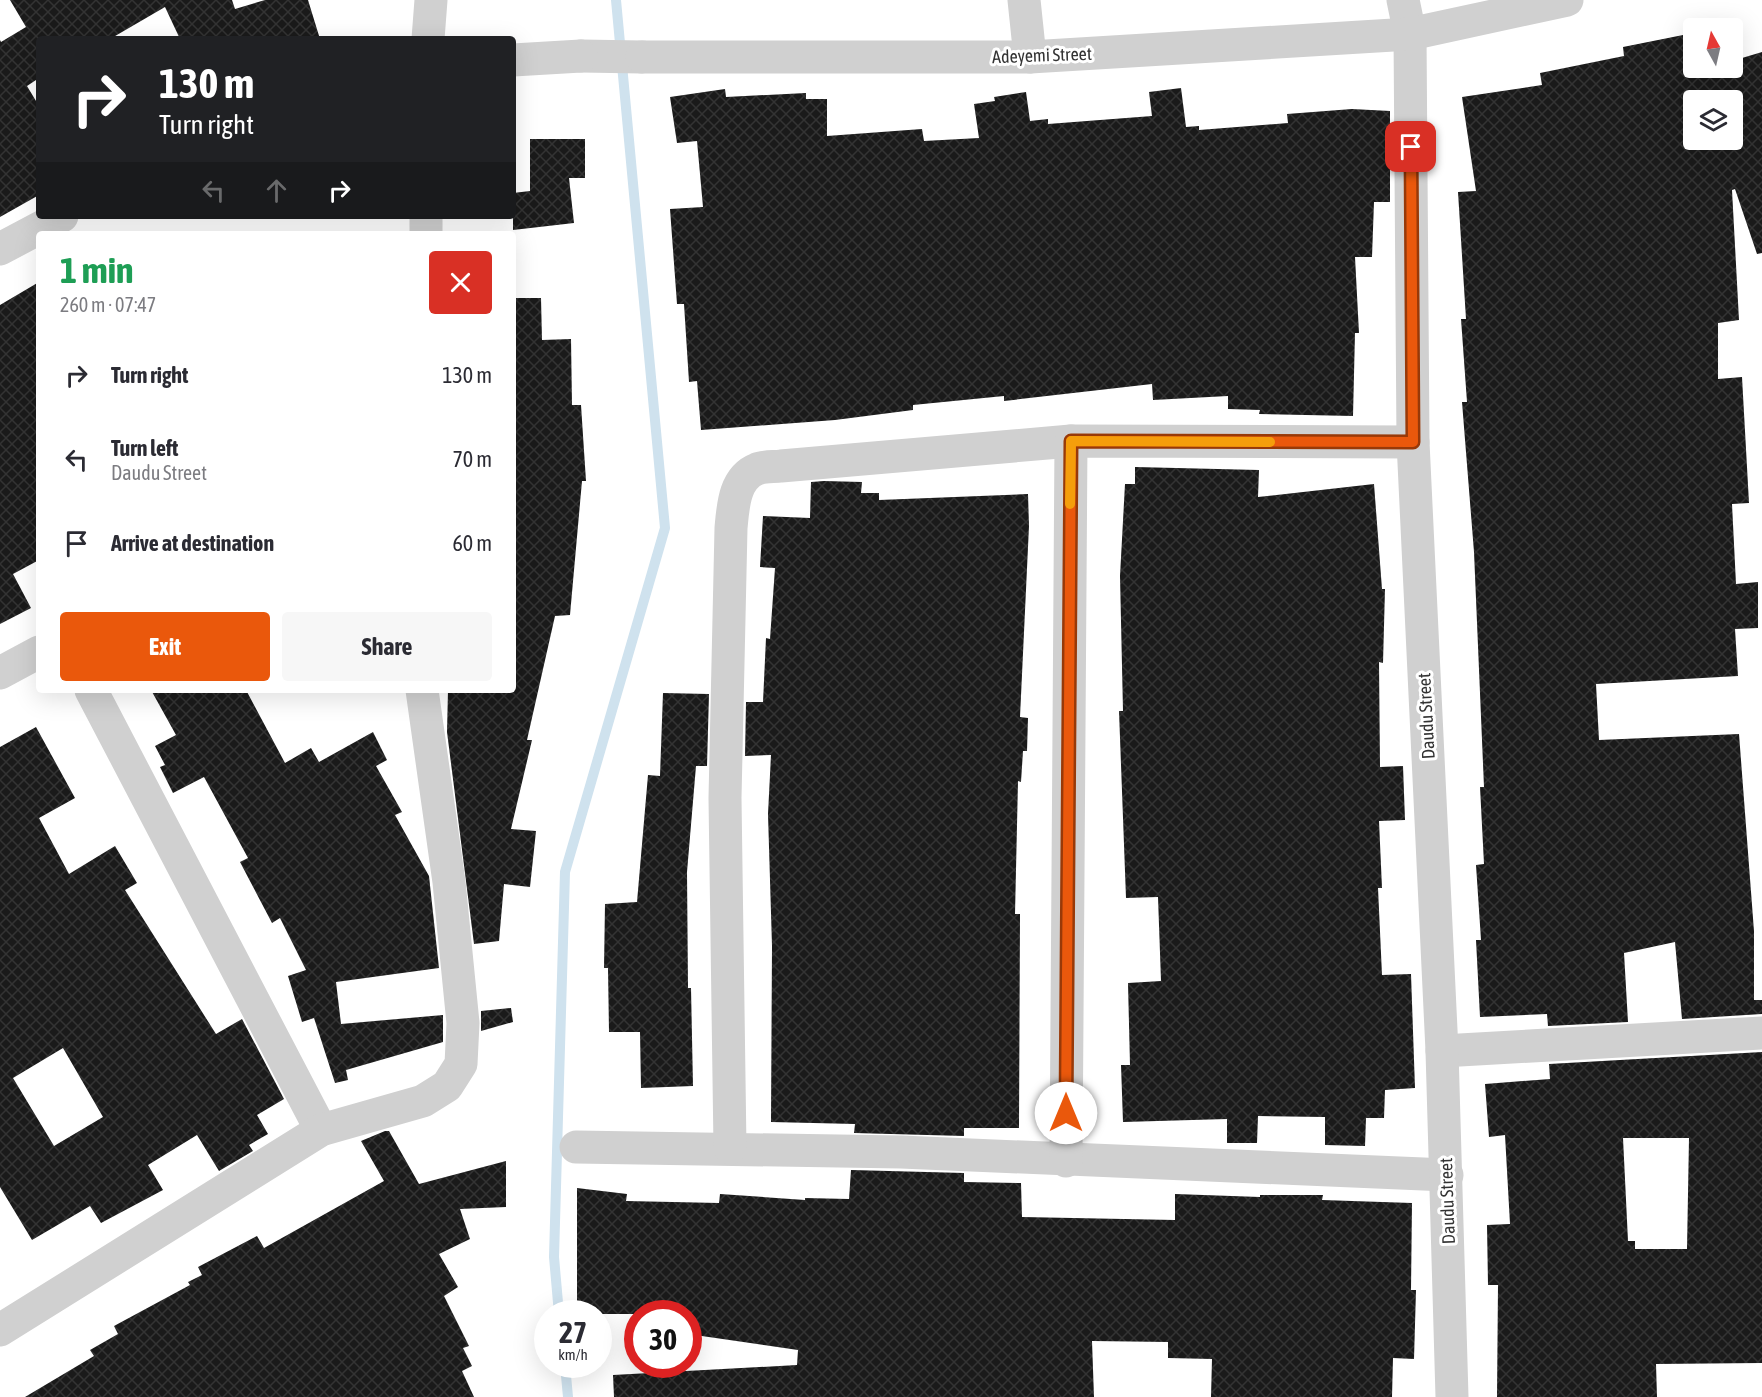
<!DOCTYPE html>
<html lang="en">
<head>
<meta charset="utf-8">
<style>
  :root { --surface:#fff; --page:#f7f7f7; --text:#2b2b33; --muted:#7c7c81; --accent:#ea580c }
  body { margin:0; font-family:"Asap Condensed",sans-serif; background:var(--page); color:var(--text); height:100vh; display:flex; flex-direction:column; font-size:22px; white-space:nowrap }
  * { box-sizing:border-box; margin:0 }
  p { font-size:20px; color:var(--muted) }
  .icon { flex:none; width:33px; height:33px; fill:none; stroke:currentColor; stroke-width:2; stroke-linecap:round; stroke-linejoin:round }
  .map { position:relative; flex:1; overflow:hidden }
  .side { position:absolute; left:36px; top:231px; width:480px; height:462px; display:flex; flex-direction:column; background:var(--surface); border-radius:6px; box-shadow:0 6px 24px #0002 }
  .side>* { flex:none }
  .guide { position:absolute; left:36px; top:36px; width:480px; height:183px; border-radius:6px; box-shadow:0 6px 24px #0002; background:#202124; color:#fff; overflow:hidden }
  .needle { width:39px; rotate:352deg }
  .buttons { position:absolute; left:1683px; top:18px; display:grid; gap:12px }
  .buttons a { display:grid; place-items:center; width:60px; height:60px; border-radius:6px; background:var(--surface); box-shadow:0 6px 24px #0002; font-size:30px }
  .speed { position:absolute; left:534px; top:1300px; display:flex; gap:12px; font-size:30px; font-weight:700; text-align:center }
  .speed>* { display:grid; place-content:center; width:78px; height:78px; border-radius:50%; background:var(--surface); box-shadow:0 6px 24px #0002; line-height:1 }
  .speed small { font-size:15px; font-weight:400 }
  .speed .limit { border:9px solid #d22; background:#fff; color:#111 }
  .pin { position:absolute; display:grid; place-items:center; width:51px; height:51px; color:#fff; margin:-26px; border-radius:12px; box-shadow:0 3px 9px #0006 }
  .me { position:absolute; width:66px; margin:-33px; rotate:0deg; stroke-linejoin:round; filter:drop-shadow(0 0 4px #0008) }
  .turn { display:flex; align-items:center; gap:21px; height:126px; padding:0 24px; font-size:27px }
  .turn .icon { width:78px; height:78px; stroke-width:2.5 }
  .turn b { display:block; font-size:42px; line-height:51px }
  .lanes { display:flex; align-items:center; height:57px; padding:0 24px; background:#0003; justify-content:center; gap:30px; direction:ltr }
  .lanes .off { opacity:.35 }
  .round { display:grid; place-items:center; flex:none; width:63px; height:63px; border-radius:6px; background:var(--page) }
  .headline { display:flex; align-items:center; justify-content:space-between; height:102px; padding:0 24px }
  h1 { font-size:36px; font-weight:700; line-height:45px; color:#1e9e55 }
  .action { display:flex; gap:12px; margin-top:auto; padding:12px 24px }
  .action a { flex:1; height:69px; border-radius:6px; background:var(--accent); color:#fff; font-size:24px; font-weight:700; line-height:69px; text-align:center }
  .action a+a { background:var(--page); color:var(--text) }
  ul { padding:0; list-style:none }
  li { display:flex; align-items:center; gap:18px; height:84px; padding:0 24px }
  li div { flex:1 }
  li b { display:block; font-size:22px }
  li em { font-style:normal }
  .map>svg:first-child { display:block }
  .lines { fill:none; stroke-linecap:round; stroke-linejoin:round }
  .stream { stroke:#cfe2ee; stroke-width:10 }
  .building { fill:url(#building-cross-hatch); fill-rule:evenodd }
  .minor { stroke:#d0d0d0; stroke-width:33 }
  .tertiary { stroke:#d0d0d0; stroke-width:33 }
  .route-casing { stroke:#983908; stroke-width:15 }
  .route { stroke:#ea580c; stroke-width:10 }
  .slow { stroke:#f59e0b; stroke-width:10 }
  .labels { text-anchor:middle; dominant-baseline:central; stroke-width:6; stroke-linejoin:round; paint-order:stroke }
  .street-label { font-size:18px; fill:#333; stroke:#fff }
</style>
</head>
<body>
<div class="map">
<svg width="1762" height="1397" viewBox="0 0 1762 1397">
  <defs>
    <pattern id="building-cross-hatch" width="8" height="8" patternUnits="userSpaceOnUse" patternTransform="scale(1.5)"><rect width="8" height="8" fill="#1a1a1a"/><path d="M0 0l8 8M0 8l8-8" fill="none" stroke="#333"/></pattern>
  </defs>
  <rect width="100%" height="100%" fill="#fff"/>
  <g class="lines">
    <!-- stream -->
    <g class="stream">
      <polyline points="559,1314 554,1257 565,872 665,528 616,0"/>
      <polyline points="565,1365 568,1397"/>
    </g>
  </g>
  <!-- building -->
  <g class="building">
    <polygon points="10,0 232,0 235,9 265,0 308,0 320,39 180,39 165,7 110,39 39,39 39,78 27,86 39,106 39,195 0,217 0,40 1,42 26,27"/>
    <path d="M1683,35L1691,74L1712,68H1732V61L1762,52V253L1757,254L1735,189L1732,190L1739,320L1718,323V379L1742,377L1749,503L1732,504L1736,584L1758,582V628L1735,629L1738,676L1596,684L1599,740L1739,734L1754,931V1000H1762V1014L1682,1019L1675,942L1624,953L1628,1022L1548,1026L1547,1014L1480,1017L1476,940H1481L1476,865L1484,864L1480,787H1484L1474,552L1462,402H1467L1461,319H1466L1458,192L1476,191L1462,97L1542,85L1540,73L1624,56L1623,47ZM1694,100H1732V140H1694Z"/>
    <polygon points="1181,88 1186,127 1199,126 1199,130 1288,123 1287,114 1352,109 1390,111 1390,202 1374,202 1372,257 1355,257 1359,333 1355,333 1353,416 1259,414 1260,410 1228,409 1228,396 1153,400 1152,384 1004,401 1004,396 913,405 913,410 835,420 701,430 697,381 689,382 684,304 677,304 670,209 703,207 697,141 677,143 670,97 725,89 726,97 806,93 806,99 827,99 827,136 922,129 924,141 979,138 974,104 995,101 994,97 1026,92 1030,121 1048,119 1048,124 1152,116 1149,92"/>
    <polygon points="530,139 585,139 585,178 569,178 574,223 513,230 513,193 530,191"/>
    <polygon points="39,282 39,560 13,574 31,608 0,624 0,305"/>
    <polygon points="516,298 541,298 542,340 571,339 572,405 581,405 586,481 582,481 570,615 555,616 527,740 532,740 511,829 536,831 530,887 504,884 499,941 474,944 447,732 448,690 513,690 513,341 516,341"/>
    <polygon points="1135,467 1259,470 1258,497 1374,484 1382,589 1385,589 1383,663 1379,662 1380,767 1403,766 1405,820 1379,821 1382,888 1378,888 1382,975 1411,974 1415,1088 1385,1090 1384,1118 1366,1118 1365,1146 1325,1145 1325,1117 1258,1116 1257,1143 1227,1143 1227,1119 1123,1122 1121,1065 1130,1065 1128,983 1161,981 1158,897 1126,898 1119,711 1123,711 1120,576 1125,484 1135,484"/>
    <polygon points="824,481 862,482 861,493 879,493 879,500 1028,494 1029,526 1020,717 1028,718 1027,751 1023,751 1021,782 1018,781 1015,914 1020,914 1019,1128 964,1128 964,1136 854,1133 855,1124 771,1122 772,946 768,814 771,755 745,756 746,702 763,702 766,638 770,639 775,568 760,567 763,516 810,518 811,482"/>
    <polygon points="151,690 246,690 285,763 311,748 319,762 373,732 387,760 376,766 402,812 395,815 429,876 439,968 336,982 341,1024 443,1015 443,1042 346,1070 348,1080 335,1083 314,1018 302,1022 288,976 306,970 280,918 272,923 240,862 248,858 204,777 173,793 160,767 165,765 155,746 176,735"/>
    <polygon points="663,693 709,694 707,766 696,766 687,872 688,988 691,988 693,1086 641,1088 640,1032 609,1032 608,968 604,968 605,904 637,902 648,775 660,776"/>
    <path d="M36,727L75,798L39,818L69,874L115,846L137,883L125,890L216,1034L242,1019L284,1099L257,1115L268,1134L249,1145L253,1151L219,1171L197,1135L148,1165L163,1190L101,1223L90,1206L32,1240L0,1187V747ZM63,1048L103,1117L54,1146L13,1078Z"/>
    <polygon points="511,1008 513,1022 481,1031 481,1011"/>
    <path d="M1762,1052V1363L1656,1364L1657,1397H1497L1498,1285H1488L1487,1225L1510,1224L1505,1135L1489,1137L1485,1084L1550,1079L1549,1064ZM1623,1138H1689L1687,1249H1635V1241H1628Z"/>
    <polygon points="385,1131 389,1131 419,1184 506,1161 506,1207 460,1209 470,1239 439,1254 458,1287 444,1296 469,1346 463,1348 472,1366 462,1371 474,1397 25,1397 94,1356 90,1350 118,1334 114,1326 190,1285 188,1282 202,1275 198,1267 257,1236 264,1248 384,1181 361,1141"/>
    <polygon points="851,1170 964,1173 964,1182 1021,1183 1022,1217 1175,1220 1175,1194 1260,1197 1260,1195 1323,1195 1322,1200 1412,1203 1411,1290 1416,1290 1414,1359 1393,1358 1392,1397 1211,1397 1212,1359 1168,1358 1168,1342 1092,1341 1094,1397 614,1397 613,1375 797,1365 798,1350 688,1334 688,1314 577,1314 577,1188 627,1194 626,1201 719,1203 720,1194 805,1200 805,1198 849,1199"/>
  </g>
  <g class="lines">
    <!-- minor -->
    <g class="minor">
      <polyline points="1024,0 1030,57"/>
      <polyline points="1403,0 1410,34"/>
      <polyline points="581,56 642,57"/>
      <polyline points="426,234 426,216"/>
      <polyline points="0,673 39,652"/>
      <polyline points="91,690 321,1130"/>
      <polyline points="1442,1051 1762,1033"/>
      <polyline points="576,1147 901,1152 1447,1175"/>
      <path d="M730,1148L725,798L731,528C733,507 734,478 757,469C764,466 774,467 781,466L1071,441L1413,442"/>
      <polyline points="1066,1161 1071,441"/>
      <polyline points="0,1330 321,1130 423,1101 447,1086 461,1064 463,1023 449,882 422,690"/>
    </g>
    <!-- tertiary -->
    <g class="tertiary">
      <polyline points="1410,34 1413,442 1442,1051 1452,1397"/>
      <polyline points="428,39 431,0"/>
      <polyline points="642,57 1030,57 1410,34 1567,0"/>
      <polyline points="513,60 581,56"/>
      <polyline points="0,249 62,216"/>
    </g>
  </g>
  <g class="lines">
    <defs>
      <polyline id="route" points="1066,1113 1071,441 1413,442 1411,147"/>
    </defs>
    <!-- route casing -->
    <use href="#route" class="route-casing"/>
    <!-- route -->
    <use href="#route" class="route"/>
    <!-- slow -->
    <polyline class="slow" points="1070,504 1071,441 1270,442"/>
  </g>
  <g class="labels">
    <!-- street labels -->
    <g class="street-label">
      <text transform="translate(1042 55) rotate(-2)">Adeyemi Street</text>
      <text transform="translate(1426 716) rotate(-93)">Daudu Street</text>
      <text transform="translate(1447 1201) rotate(-92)">Daudu Street</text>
    </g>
  </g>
</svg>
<div class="buttons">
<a><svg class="needle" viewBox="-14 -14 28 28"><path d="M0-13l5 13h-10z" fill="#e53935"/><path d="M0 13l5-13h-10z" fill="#7c7c81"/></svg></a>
<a><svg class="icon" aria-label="layers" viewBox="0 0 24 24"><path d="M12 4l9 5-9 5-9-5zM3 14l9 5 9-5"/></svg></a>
</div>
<div class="speed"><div>27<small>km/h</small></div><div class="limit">30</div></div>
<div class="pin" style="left:1411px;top:147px;background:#d93025"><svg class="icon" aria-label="arrive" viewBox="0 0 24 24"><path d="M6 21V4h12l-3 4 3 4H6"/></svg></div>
<svg class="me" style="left:1066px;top:1113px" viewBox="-20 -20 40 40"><circle r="19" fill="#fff"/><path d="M0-13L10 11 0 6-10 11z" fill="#ea580c"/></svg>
<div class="guide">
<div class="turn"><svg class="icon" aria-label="right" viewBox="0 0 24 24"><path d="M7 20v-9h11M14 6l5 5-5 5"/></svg><div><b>130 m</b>Turn right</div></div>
<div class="lanes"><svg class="icon off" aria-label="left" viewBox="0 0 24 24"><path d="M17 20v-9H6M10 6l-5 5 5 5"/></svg><svg class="icon off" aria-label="ahead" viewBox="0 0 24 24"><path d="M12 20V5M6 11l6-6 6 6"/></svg><svg class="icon" aria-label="right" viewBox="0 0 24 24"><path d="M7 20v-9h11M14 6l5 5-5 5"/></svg></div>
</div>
<section class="side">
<div class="headline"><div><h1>1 min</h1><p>260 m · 07:47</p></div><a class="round" style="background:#d93025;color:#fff"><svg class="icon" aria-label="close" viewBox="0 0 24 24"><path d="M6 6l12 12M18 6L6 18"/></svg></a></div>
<ul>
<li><svg class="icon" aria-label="right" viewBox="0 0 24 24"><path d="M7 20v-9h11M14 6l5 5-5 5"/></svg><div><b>Turn right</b></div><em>130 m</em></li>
<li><svg class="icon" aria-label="left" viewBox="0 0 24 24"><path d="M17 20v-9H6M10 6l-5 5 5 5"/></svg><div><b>Turn left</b><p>Daudu Street</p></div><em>70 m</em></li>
<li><svg class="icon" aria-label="arrive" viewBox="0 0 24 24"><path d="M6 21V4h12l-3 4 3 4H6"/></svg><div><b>Arrive at destination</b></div><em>60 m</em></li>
</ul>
<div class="action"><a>Exit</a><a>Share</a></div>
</section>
</div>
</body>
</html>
